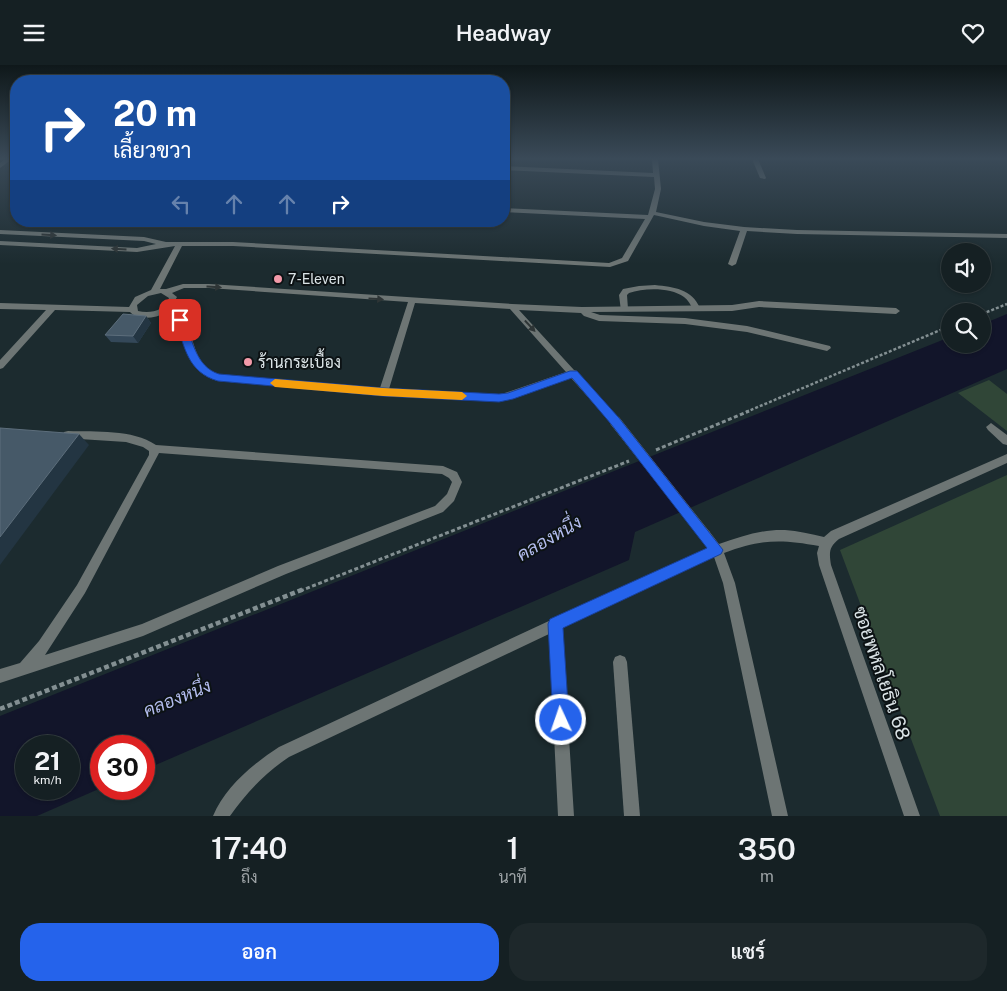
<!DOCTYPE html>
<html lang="th">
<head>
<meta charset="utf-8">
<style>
  :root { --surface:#152023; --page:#1e282b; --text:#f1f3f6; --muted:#9da3a6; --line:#343e41; --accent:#2563eb }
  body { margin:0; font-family:"Public Sans",Sarabun,sans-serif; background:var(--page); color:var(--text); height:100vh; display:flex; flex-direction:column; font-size:19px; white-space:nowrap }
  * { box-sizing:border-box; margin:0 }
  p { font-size:16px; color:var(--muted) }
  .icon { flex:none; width:28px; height:28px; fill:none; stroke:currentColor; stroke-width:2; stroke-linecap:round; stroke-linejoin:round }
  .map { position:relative; height:751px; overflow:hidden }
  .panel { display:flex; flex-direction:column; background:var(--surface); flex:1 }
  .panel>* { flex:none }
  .banner { position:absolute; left:10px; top:10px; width:500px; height:152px; border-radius:20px; box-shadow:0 1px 4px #0004,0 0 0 1px var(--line); background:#1a4fa0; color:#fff; overflow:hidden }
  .fabs { position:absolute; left:941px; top:178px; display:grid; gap:10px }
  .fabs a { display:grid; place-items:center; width:50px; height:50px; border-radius:50%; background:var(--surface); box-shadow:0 1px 4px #0004,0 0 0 1px var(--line); font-size:25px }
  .speed { position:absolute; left:15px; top:670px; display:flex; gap:10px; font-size:25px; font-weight:700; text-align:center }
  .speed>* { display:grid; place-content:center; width:65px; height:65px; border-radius:50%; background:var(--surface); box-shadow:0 1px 4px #0004,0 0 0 1px var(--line); line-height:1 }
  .speed small { font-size:12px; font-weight:400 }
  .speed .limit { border:8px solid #d22; background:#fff; color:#111 }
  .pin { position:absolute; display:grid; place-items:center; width:42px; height:42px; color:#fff; margin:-21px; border-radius:10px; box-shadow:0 2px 8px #0006 }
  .me { position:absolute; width:55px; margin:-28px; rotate:357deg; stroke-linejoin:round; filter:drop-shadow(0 0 4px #0008) }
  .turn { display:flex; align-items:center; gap:18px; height:105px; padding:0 20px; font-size:22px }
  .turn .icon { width:65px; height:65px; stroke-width:2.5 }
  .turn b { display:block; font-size:35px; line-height:42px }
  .lanes { display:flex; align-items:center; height:48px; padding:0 20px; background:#0003; justify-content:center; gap:25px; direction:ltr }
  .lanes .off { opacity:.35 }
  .eta { display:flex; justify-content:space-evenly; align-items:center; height:85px; text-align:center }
  .eta b { font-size:30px; font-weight:600; line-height:35px }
  .cta { display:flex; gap:10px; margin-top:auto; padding:10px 20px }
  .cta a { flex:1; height:58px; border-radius:20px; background:var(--accent); color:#fff; font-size:20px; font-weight:600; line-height:58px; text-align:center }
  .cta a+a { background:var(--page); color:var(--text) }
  header { display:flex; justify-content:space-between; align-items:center; height:65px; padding:0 20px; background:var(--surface); font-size:22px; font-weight:600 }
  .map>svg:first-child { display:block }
  .green { fill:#304637 }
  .water { fill:#12152a; fill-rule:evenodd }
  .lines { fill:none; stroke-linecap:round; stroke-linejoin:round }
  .path-far2 { stroke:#838f92; stroke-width:2.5; stroke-dasharray:3 2; stroke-linecap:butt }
  .path-far1 { stroke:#838f92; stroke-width:3; stroke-dasharray:4 2.5; stroke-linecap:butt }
  .path { stroke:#838f92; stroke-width:4.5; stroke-dasharray:5 3; stroke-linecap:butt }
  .service { fill:#6d7574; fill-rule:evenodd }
  .minor { fill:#6d7574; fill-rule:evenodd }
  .minor-bridge { stroke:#6d7574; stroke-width:11 }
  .wall { fill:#344859 }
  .shaded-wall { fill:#233542 }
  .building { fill:#465968; stroke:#5d6e7c }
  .oneway { fill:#2e3536 }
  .route { fill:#2563eb; stroke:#184099 }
  .slow { fill:#f59e0b }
  .poi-dot { fill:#f39aa9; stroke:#0c1214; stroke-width:2 }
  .labels { text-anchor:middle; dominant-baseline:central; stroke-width:4; stroke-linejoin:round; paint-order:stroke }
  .far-poi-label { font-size:14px; fill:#dbe4e7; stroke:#0c1214; text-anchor:start }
  .poi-label { font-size:16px; fill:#dbe4e7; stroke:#0c1214; text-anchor:start }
  .water-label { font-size:18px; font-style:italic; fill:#b3bcee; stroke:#0c1214 }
  .near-street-label { font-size:19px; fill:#dbe4e7; stroke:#0c1214 }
</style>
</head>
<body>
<header><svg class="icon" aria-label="menu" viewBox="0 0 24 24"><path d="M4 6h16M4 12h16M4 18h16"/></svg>Headway<svg class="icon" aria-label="heart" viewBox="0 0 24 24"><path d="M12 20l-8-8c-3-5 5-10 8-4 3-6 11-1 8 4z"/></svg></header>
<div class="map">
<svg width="1007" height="751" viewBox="0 0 1007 751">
  <rect width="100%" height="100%" fill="#1c2b2f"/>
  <!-- green -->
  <g class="green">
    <polygon points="989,315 1007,329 1007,366 958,328"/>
    <polygon points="1007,410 1007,751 940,751 840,485"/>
  </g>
  <!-- water -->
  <path class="water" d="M1007,249V304L635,467L629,495L144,705V681H101V723L37,751H0V651L950,272V279H982L983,259ZM26,681H69V724H26Z"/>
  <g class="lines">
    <!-- path-far2 -->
    <g class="path-far2">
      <polyline points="982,249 1007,239"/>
      <polyline points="746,347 950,261"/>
    </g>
    <!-- path-far1 -->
    <g class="path-far1">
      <polyline points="656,385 749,346"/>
      <polyline points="300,526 629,396"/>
    </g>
    <!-- path -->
    <polyline class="path" points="0,644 304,524"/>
    <!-- service -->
    <g class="service">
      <path d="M655,220C674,222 692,224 700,243L699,245H693C691,240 688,235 684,232C670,222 644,223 629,228L627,230L628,244L627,246H621L619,230L623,224L639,221Z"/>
      <polygon points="991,358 1007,370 1007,380 1003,379 988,365 986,362"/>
      <path d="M68,366C96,367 132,364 156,380L443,401L457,407L462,417L454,436L443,447L286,509L143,571L0,618V604L20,598L39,576L77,520L149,390V386L143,382L126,377L64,373L63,370L64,367ZM159,388L442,409L449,413L452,417L447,429L435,441L278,501L142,559L45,590L85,528Z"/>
    </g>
    <!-- minor -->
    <g class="minor">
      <polygon points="5,94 12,94 0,103 0,98"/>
      <path d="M652,94H658L661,124L656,147L704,157L744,162L797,165L1007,169V173L797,169L747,166L736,199L732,201L728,199L740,166L704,161L654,150L628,196L610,202L233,181H182L160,224H166L183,219H209L512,239L582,242L732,240L759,236L896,243L900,246L896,249L759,242L732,246L591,247L600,250L685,253L747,261L830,281L831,283L827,286L747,267L685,259L599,256L584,251L581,248L519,245L574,305L577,306L578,309L618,353L620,356L618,359H612L571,313L512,333L499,336L383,330L218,316C176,303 196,268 166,248C155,253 139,256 130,247L55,245L3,303L0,304V295L46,245L0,244V238L129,242L135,232L151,225L175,181L137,187L0,180V176L137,183L156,179L144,176L0,169V165L144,172L166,177H233L609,198L622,193L645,154L504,147V143L648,150L655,124L654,112L504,105V101L653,108ZM184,223H209L408,237L380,323L219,310C184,294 202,264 171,243L177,232L172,228ZM161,228L169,233C165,246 150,249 138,246L137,240L148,231ZM415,238L510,244L566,307L499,330L389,324Z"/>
      <polygon points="752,94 758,94 766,113 765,114 760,113"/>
      <path d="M1007,389V398L839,474C829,482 829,487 831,500L920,751H904L819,500L817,488L819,481C781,474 761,474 724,488L735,518L788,751H772L723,518L714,492L562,563L574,751H558L549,569L289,692C265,708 247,727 230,751H213C225,722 253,699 279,682L551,555L709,483L699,470L701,466L705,465L709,466L719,479C740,472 762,464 785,465C798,466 811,469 824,472L831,466Z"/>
      <polygon points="620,590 625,592 627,597 640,751 624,751 613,597 615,592"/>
    </g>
    <!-- minor-bridge -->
    <polyline class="minor-bridge" points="615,356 705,470"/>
  </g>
  <!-- wall -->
  <polygon class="wall" points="146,251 151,258 138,278 111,277 105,270"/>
  <!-- shaded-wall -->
  <g class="shaded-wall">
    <polygon points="146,251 151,258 138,278 133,271"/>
    <polygon points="79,369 89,380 0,500 0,472"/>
  </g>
  <!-- building -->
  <g class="building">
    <polygon points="123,249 146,251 133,271 105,270"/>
    <polygon points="0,363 79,369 0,472"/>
  </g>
  <!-- one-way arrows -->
  <defs><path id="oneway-solid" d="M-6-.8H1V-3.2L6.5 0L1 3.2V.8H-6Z" transform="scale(1.25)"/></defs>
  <g class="oneway">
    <use href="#oneway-solid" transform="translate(49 170) rotate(3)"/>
    <use href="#oneway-solid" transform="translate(119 184) rotate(-177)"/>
    <use href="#oneway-solid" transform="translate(214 222) rotate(4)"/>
    <use href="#oneway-solid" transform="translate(376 234) rotate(4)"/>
    <use href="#oneway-solid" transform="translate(530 261) rotate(47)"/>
  </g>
  <!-- sky -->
  <linearGradient id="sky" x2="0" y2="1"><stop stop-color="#0f181a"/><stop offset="0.47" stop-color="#3a4a58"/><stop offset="1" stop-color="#3a4a58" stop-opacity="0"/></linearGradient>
  <rect width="1007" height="199" fill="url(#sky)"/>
  <!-- route -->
  <path class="route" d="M180,252L185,255C192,275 196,302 219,309L383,323L499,329L508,328L570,306H577L619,353L723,485L721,489L563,563L569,655L566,661L561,663L555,661L553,655L548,559L550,554L707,483L611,359L572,313L513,334L499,337L383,331L218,316C187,307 185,282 175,255Z"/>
  <!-- slow -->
  <polygon class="slow" points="275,314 383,323 462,327 467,331 462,335 383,331 275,322 270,318"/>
  <!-- markers -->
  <g class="poi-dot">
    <circle cx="278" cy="214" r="5"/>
    <circle cx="248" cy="297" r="5"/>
  </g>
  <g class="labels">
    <!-- far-poi labels -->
    <g class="far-poi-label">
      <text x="288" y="214">7-Eleven</text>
    </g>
    <!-- poi labels -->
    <g class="poi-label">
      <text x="258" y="297">ร้านกระเบื้อง</text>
    </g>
    <!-- water labels -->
    <g class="water-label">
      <text transform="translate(549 473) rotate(-30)">คลองหนึ่ง</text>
      <text transform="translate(177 633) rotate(-22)">คลองหนึ่ง</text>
    </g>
    <!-- near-street labels -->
    <g class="near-street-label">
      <text transform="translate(882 608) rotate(71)">ซอยพหลโยธิน 68</text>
    </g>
  </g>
</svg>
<div class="fabs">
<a><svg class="icon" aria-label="sound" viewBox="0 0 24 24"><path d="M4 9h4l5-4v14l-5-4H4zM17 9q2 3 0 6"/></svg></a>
<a><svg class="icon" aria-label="search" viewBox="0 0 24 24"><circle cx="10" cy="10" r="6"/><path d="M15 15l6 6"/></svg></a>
</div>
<div class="speed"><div>21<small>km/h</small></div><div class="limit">30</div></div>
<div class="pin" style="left:180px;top:255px;background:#d93025"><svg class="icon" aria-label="arrive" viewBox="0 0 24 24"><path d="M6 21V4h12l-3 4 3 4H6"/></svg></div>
<svg class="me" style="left:561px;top:655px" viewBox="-20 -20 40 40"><circle r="17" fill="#2563eb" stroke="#fff" stroke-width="3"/><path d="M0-11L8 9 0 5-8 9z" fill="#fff"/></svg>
<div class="banner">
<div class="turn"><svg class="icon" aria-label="right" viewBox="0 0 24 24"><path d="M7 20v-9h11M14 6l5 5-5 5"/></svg><div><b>20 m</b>เลี้ยวขวา</div></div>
<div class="lanes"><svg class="icon off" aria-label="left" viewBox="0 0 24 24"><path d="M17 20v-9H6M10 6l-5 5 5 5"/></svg><svg class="icon off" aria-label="ahead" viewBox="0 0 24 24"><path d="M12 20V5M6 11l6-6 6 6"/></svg><svg class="icon off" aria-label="ahead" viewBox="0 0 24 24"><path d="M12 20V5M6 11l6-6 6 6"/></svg><svg class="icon" aria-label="right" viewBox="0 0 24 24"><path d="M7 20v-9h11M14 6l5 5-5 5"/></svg></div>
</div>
</div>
<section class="panel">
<div class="eta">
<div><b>17:40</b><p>ถึง</p></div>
<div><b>1</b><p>นาที</p></div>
<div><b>350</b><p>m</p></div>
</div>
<div class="cta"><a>ออก</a><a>แชร์</a></div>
</section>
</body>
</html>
